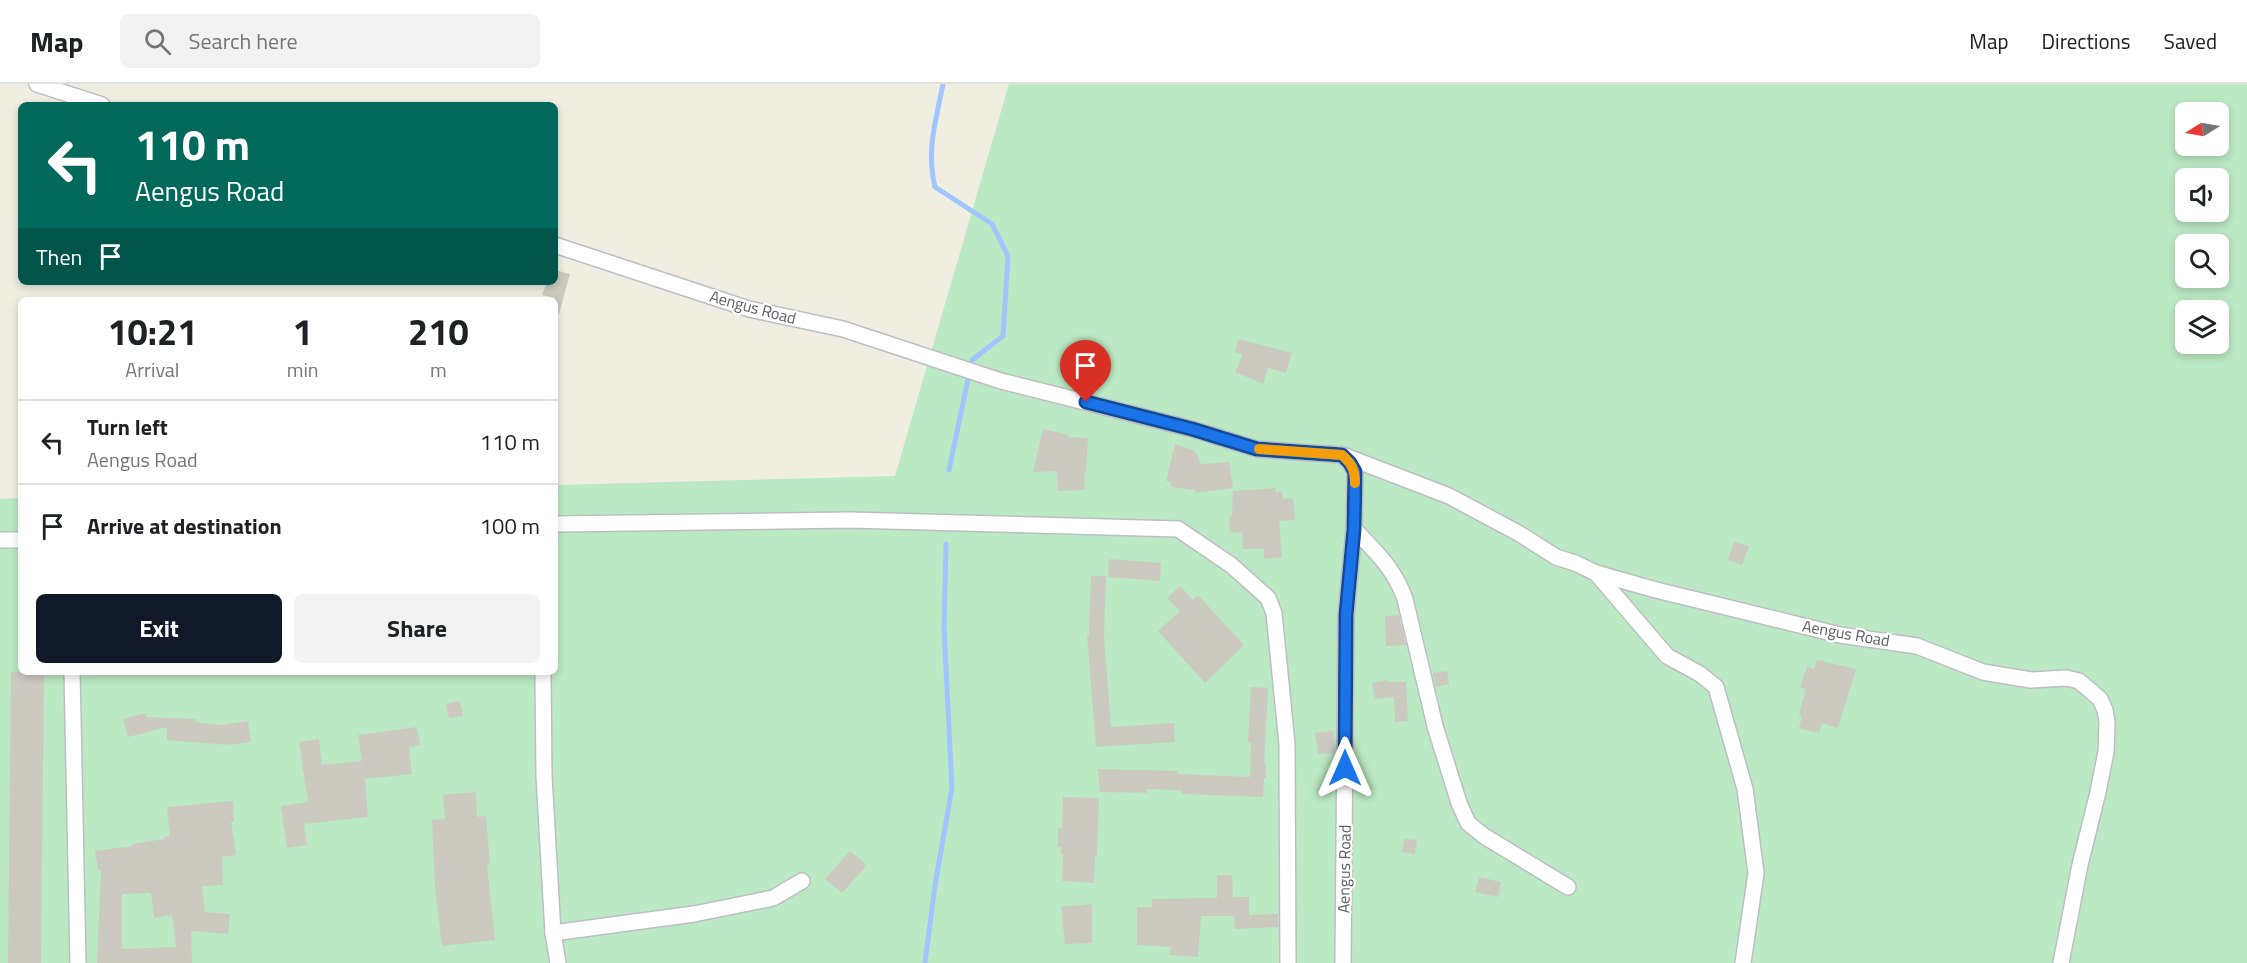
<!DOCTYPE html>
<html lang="en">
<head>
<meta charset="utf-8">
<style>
  :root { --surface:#fff; --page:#f2f2f2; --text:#202124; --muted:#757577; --line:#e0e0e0; --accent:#111827 }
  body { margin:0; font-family:"Titillium Web",sans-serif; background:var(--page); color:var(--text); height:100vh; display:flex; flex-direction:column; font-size:22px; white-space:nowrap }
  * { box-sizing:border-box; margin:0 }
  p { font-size:20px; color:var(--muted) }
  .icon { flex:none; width:33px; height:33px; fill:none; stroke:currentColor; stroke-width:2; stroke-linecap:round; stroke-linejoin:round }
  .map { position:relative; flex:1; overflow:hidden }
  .panel { position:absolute; left:18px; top:213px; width:540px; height:378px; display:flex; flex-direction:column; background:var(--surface); border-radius:9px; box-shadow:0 3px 9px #0003 }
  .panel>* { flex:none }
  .guide { position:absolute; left:18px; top:18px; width:540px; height:183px; border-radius:9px; box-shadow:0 3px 9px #0003; background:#00695c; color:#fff; overflow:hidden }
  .needle { width:39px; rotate:259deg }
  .buttons { position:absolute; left:2175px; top:18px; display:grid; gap:12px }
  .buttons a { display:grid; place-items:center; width:54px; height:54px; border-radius:9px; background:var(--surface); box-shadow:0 3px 9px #0003; font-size:30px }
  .pin { position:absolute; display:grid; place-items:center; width:51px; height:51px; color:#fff; margin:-62px -26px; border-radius:50% 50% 50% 0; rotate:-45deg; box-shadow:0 0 6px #0007 }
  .pin .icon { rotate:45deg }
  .me { position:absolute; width:66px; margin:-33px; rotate:0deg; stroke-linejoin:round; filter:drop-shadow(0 0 4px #0008) }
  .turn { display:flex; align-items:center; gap:21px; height:126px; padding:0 18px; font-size:27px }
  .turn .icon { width:78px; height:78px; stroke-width:2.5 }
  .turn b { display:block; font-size:42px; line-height:51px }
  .then { display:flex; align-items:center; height:57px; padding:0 18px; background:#0003; gap:12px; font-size:22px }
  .eta { display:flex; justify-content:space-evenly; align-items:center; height:102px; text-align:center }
  .eta b { font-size:36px; font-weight:700; line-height:42px }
  .action { display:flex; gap:12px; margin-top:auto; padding:12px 18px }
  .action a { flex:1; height:69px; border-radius:9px; background:var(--accent); color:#fff; font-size:24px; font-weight:700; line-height:69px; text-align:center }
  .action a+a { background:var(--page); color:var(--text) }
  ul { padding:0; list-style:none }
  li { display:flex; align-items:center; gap:18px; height:84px; padding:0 18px; border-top:2px solid var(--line) }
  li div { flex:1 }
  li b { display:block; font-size:22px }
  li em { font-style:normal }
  header { display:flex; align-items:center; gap:36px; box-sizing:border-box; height:84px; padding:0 30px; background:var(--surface); border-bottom:2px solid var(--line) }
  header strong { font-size:28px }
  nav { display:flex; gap:33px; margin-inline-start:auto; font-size:21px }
  .search { width:420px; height:54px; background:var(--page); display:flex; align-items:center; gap:15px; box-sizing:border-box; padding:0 21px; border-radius:9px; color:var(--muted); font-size:22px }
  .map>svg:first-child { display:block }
  .green { fill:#bbe9c3; fill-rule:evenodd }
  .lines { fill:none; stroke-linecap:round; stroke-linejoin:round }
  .stream { stroke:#a1c5ff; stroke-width:5 }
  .building { fill:#cccac0; fill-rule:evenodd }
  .minor-casing { stroke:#bcbec4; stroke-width:18 }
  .minor { stroke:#fff; stroke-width:15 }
  .route-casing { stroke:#114b97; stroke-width:15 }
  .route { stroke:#1a73e8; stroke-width:10 }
  .slow { stroke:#f59e0b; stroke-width:10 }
  .labels { text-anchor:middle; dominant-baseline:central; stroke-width:4.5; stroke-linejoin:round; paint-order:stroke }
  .street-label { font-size:16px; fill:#5a5d64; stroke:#fff }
</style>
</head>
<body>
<header>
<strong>Map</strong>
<div class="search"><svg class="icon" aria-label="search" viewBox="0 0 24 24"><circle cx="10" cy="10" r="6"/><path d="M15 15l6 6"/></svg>Search here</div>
<nav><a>Map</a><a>Directions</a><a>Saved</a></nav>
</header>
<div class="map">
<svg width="2247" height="879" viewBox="0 0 2247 879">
  <rect width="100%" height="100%" fill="#efeee1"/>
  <!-- green -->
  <path class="green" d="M1009,0H2247V879H0V415L21,414V588H555V401L895,392ZM2186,28H2218V62H2186ZM2186,94H2218V128H2186ZM2186,160H2218V194H2186ZM2186,226H2218V260H2186Z"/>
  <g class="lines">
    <!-- stream -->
    <g class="stream">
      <path d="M943,0C936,37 926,66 935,103L992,140L1008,172L1003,252L972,276L949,386"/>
      <polyline points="925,879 935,801 952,704 944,545 946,460"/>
    </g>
  </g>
  <!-- building -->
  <g class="building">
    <polygon points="555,186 570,190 559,230 555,230 555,214 542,211 547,198 555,198"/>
    <polygon points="1238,255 1292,269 1286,289 1268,284 1263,300 1235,288 1243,270 1235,268"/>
    <polygon points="1043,345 1069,351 1068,353 1088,354 1086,389 1084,389 1085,406 1058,407 1057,387 1033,388"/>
    <polygon points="1175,360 1195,367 1201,380 1229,378 1233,404 1196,409 1195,406 1171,403 1171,398 1166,397"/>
    <polygon points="1276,404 1275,408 1282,407 1283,415 1293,414 1295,436 1279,437 1282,473 1264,475 1264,465 1243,465 1242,448 1230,449 1229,433 1232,432 1233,407"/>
    <polygon points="1734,458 1749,462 1742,481 1728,476"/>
    <polygon points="1109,475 1161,479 1160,497 1108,493"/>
    <polygon points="1091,492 1106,492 1104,552 1111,643 1174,639 1175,658 1096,663 1087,551 1089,551"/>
    <polygon points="1180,502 1193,516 1198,511 1244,561 1205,599 1158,547 1180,527 1167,514"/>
    <polygon points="1399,531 1406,561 1386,562 1385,532"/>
    <polygon points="1817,576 1856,585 1838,644 1822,639 1819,649 1799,644 1802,632 1799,631 1806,605 1800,603 1807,582 1814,585"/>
    <polygon points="1447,587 1449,600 1436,603 1433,589"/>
    <polygon points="11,588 44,589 41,879 8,879"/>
    <polygon points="1388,596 1388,598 1406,598 1408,637 1395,638 1394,613 1375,615 1372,599"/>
    <polygon points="1251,603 1268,604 1264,680 1266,680 1266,694 1264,694 1263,713 1181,710 1181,706 1147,705 1147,709 1100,708 1098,685 1178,687 1178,690 1250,693 1251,659 1248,658"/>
    <polygon points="460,617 463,632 449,634 446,620"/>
    <polygon points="146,629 147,633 195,635 195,638 221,641 248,637 251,658 229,661 167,656 167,643 128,653 123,635"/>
    <polygon points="417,643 420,661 409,663 412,690 365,695 368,733 304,740 307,761 287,764 281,722 308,718 299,658 319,655 322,681 362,677 358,651"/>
    <polygon points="1333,647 1335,669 1318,670 1315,649"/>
    <polygon points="476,708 477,733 486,732 490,780 487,781 495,856 442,862 435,803 432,736 445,735 443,711"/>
    <polygon points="1063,713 1099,714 1097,771 1095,771 1094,799 1062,797 1063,770 1061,770 1061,763 1058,763 1058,744 1062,744"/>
    <path d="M233,717L234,738H231L236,771L222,773L223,801L202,802L205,828L230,830L228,850L191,847L192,879H97L101,786H98L95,767L133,762L132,760L164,755V753L170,752L167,723ZM151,809L154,834L172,831L176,863L122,865V810Z"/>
    <polygon points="1404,755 1417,756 1415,770 1402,768"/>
    <polygon points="850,767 867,781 842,809 825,795"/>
    <polygon points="1217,791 1232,791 1233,813 1249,813 1249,831 1278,830 1278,843 1235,845 1234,832 1201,832 1198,873 1170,871 1171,863 1137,861 1137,823 1152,823 1152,815 1217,814"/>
    <polygon points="1479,793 1501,798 1498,813 1475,808"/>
    <polygon points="1092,820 1092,859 1065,860 1061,823"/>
  </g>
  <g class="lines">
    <defs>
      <g id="minor">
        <polyline points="37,0 102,21"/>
        <polyline points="555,161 749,225 843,245 1001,297 1192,345 1257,365 1342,371 1350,379 1355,388 1354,445 1346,531 1343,879"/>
        <polyline points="1345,372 1449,412 1520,450 1556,473 1575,479 1596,489 1656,506 1840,551 1917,562 1983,588 2031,596 2066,594 2079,597 2100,615 2105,626 2107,638 2106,668 2098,708 2080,781 2061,879"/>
        <polyline points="555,440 850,436 1178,445 1231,481 1268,514 1274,529 1287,660 1288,879"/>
        <path d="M1354,445C1376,468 1394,484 1405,515L1435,642L1459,719L1468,739L1484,752L1568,803"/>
        <polyline points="0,456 21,456"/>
        <polyline points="1596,489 1667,572 1700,590 1716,603 1745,705 1756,789 1743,879"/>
        <polyline points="72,588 78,879"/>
        <polyline points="543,588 544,692 553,849 558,879"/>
        <polyline points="553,849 694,830 773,814 802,797"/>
      </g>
    </defs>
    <!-- minor casing -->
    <use href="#minor" class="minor-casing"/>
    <!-- minor -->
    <use href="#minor" class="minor"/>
  </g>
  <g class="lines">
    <defs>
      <polyline id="route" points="1086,318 1192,345 1257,365 1342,371 1350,379 1355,388 1354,445 1346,531 1345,684"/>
    </defs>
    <!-- route casing -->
    <use href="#route" class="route-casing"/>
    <!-- route -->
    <use href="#route" class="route"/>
    <!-- slow -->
    <path class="slow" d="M1259,365L1342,371C1352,380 1355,386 1355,399"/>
  </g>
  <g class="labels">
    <!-- street labels -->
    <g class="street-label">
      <text transform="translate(753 223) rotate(15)">Aengus Road</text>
      <text transform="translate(1846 549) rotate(10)">Aengus Road</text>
      <text transform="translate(1344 785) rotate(-89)">Aengus Road</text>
    </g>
  </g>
</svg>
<div class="buttons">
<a><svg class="needle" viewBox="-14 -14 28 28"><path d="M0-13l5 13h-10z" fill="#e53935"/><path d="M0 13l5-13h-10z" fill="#757577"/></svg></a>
<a><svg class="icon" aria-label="sound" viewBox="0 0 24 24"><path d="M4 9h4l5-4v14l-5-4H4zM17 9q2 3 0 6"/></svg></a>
<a><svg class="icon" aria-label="search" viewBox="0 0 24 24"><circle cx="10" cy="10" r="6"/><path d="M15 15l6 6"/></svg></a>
<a><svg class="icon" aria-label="layers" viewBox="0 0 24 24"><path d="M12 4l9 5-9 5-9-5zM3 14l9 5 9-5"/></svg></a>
</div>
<div class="pin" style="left:1086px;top:318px;background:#d93025"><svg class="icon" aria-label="arrive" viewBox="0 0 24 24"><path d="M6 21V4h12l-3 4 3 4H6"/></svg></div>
<svg class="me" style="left:1345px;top:684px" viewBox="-20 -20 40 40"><path d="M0-17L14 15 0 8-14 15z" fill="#1a73e8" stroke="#fff" stroke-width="4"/></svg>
<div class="guide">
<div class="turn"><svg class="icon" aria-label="left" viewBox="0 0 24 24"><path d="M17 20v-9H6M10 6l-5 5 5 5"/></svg><div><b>110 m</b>Aengus Road</div></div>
<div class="then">Then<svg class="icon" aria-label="arrive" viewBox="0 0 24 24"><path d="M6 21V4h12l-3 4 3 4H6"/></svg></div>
</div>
<section class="panel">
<div class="eta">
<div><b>10:21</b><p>Arrival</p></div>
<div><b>1</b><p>min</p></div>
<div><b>210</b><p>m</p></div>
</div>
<ul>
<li><svg class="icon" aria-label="left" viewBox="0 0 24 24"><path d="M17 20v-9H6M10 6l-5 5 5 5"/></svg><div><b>Turn left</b><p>Aengus Road</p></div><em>110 m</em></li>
<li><svg class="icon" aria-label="arrive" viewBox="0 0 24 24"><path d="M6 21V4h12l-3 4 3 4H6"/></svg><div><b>Arrive at destination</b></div><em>100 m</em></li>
</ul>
<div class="action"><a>Exit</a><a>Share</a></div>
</section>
</div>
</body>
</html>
